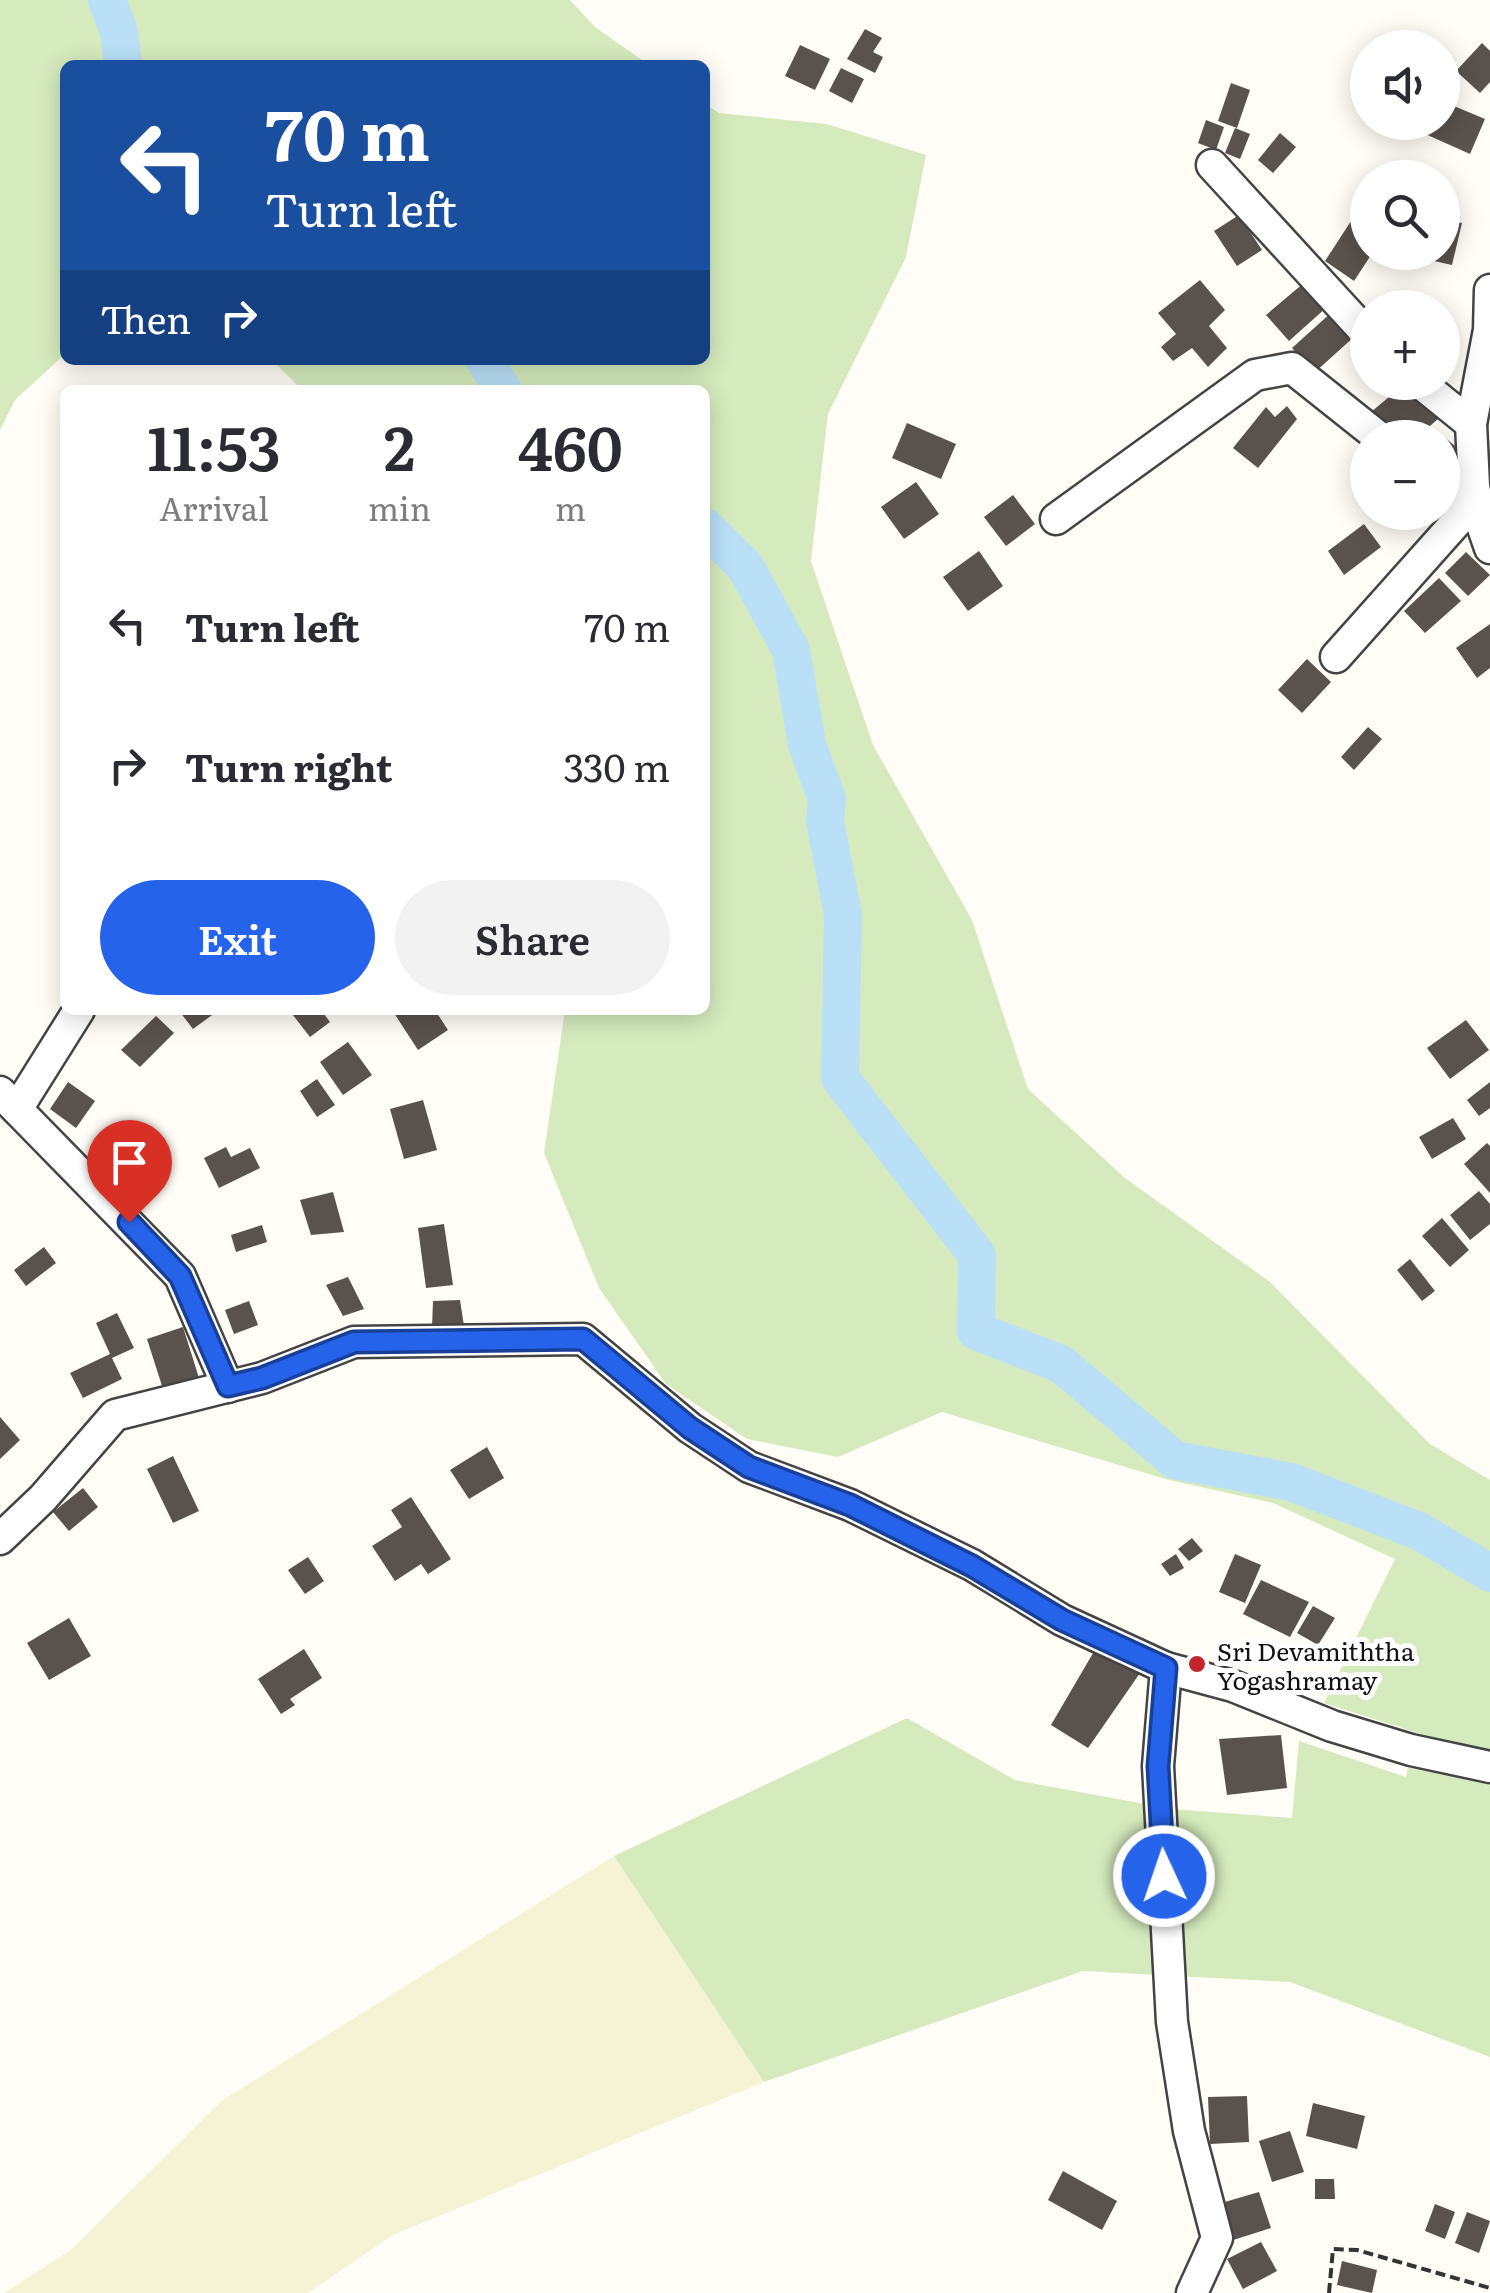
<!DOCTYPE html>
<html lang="en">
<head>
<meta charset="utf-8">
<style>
  :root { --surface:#fff; --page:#f2f2f3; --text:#2b2b33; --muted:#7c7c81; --accent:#2563eb }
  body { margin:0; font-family:Literata,serif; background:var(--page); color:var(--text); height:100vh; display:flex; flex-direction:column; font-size:38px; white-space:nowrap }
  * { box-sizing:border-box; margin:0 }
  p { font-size:32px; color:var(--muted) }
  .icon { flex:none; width:55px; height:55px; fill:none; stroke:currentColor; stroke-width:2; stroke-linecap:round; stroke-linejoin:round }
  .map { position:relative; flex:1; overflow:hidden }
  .drawer { position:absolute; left:60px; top:385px; width:650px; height:630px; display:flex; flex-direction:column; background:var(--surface); border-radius:15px; box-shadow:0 5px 25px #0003 }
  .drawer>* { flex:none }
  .guide { position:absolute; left:60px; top:60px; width:650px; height:305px; border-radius:15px; box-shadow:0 5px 25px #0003; background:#1a4fa0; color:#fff; overflow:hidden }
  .tools { position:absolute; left:1350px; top:30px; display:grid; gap:20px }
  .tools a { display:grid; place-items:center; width:110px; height:110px; border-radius:50%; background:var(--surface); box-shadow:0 5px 25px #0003; font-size:50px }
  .pin { position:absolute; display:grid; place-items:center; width:85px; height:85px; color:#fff; margin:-102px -42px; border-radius:50% 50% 50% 0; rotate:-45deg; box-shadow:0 0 10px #0007 }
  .pin .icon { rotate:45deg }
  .me { position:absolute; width:110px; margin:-55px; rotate:357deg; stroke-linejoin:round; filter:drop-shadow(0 0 8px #0008) }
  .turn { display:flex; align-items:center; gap:35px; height:210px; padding:0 40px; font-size:45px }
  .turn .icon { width:130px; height:130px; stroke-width:2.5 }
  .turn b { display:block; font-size:70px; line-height:85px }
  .then { display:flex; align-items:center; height:95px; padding:0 40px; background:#0003; gap:20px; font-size:38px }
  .eta { display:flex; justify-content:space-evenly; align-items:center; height:170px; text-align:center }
  .eta b { font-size:60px; font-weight:600; line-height:70px }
  .button { display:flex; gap:20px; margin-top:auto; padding:20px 40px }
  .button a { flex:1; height:115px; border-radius:60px; background:var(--accent); color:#fff; font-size:40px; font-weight:600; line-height:115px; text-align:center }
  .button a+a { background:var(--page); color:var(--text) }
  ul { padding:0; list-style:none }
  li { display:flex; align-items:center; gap:30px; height:140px; padding:0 40px }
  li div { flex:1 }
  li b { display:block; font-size:38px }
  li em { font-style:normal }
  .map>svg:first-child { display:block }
  .farmland { fill:#f6f3d4 }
  .green { fill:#d5ebbd }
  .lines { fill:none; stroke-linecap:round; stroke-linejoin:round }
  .river { stroke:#b9e0f7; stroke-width:38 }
  .building { fill:#5a524d }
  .minor-casing { stroke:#444; stroke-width:35 }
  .path { stroke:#333; stroke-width:4; stroke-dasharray:10 5; stroke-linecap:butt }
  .minor { stroke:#fff; stroke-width:30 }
  .route-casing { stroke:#184099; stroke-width:25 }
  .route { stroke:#2563eb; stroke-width:18 }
  .poi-dot { fill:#c4262e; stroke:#fff; stroke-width:4 }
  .labels { text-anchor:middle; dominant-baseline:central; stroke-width:10; stroke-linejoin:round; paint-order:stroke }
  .poi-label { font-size:25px; fill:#111; stroke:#fff; text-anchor:start }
</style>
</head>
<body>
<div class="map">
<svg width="1490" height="2293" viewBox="0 0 1490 2293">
  <rect width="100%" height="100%" fill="#fffdf5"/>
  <!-- farmland -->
  <polygon class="farmland" points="614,1856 764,2082 393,2235 308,2293 4,2293 72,2249 221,2101"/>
  <!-- green -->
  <g class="green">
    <polygon points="0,0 570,0 595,27 649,65 65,65 65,354 15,400 0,430"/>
    <polygon points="705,104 719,113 827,124 926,155 906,257 828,414 811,561 873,745 972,920 1028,1089 1125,1178 1270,1282 1430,1444 1490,1480 1490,2057 1290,1982 1083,1971 764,2082 614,1856 907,1718 1015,1780 1172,1809 1292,1818 1299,1741 1406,1777 1415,1732 1324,1703 1395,1559 1273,1503 1169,1480 942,1412 838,1457 747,1439 666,1384 599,1288 544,1153 565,1010 705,1010 705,390 302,390 272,360 705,360"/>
  </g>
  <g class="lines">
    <!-- river -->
    <g class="river">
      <polyline points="107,0 119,32 123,65"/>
      <polyline points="485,360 503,390"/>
      <polyline points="705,527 745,566 791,650 807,744 827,799 825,821 843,915 840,1078 977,1255 976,1331 1061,1364 1175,1460 1291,1482 1419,1531 1490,1573"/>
    </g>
  </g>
  <!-- building -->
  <g class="building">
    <polygon points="865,29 882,38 873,52 883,57 875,73 847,59"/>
    <polygon points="1482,43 1490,51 1490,82 1480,93 1456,71"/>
    <polygon points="800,45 830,59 815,90 785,76"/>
    <polygon points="841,68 864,79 852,103 829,91"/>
    <polygon points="1231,83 1250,90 1237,128 1218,121"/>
    <polygon points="1442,101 1485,119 1470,154 1423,133 1427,122 1442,122"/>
    <polygon points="1206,120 1224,127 1216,150 1198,143"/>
    <polygon points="1235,128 1250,134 1240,159 1225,153"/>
    <polygon points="1280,133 1296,147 1273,173 1258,160"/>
    <polygon points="1239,215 1262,250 1237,266 1214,231"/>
    <polygon points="1353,218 1368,228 1368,252 1373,252 1354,281 1325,261"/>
    <polygon points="1442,219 1462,223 1452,265 1425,259 1426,252 1442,252"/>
    <polygon points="1200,280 1225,310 1209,326 1227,348 1208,367 1192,348 1173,361 1161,347 1176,334 1158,313"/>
    <polygon points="1305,282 1327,307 1289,341 1266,315"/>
    <polygon points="1333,311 1355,336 1314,373 1292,348"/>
    <polygon points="1407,382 1438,419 1416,438 1382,438 1365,417"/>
    <polygon points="1287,406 1297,419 1258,468 1233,448 1266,407 1275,417"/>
    <polygon points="907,423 956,444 941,479 892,458"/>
    <polygon points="1444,437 1465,454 1446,476 1442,473"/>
    <polygon points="916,482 939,514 904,539 881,507"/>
    <polygon points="1013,495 1035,524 1006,546 984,517"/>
    <polygon points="1364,524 1381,547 1344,575 1328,551"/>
    <polygon points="979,551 1003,586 968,611 943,577"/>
    <polygon points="1466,552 1490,575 1468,596 1445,573"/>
    <polygon points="1439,578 1461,601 1425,633 1404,611"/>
    <polygon points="1490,624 1490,668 1477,678 1456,648"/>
    <polygon points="1307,659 1331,682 1302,713 1278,690"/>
    <polygon points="1368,727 1382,739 1354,770 1341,757"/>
    <polygon points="182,1010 219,1010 193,1029 180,1012"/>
    <polygon points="289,1010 321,1010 330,1022 310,1037"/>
    <polygon points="392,1010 435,1010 448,1030 418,1050"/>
    <polygon points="156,1016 174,1033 140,1067 121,1050"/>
    <polygon points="1466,1020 1489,1050 1450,1079 1427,1048"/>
    <polygon points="348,1042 372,1075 343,1095 320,1062"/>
    <polygon points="317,1079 335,1105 317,1117 300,1091"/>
    <polygon points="68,1082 95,1101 76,1128 50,1109"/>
    <polygon points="1490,1082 1490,1108 1479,1116 1467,1100"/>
    <polygon points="423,1100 437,1150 404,1159 390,1109"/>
    <polygon points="1453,1118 1466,1139 1432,1159 1419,1137"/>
    <polygon points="141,1125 166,1152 148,1169 123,1141"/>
    <polygon points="1487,1143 1490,1146 1490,1193 1464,1164"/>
    <polygon points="226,1147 231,1157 250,1148 260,1168 219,1188 204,1158"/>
    <polygon points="1479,1191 1490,1204 1490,1224 1470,1240 1450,1215"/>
    <polygon points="333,1192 344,1232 311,1235 300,1200"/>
    <polygon points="1442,1218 1469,1250 1450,1267 1422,1236"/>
    <polygon points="444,1224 453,1285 426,1288 418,1228"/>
    <polygon points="262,1225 267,1242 236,1252 231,1235"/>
    <polygon points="44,1247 56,1263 26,1286 14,1270"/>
    <polygon points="1410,1259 1435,1291 1422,1301 1397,1270"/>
    <polygon points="348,1277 364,1309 343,1316 326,1285"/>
    <polygon points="460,1300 464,1326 432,1327 433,1301"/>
    <polygon points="249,1301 258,1325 234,1334 225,1310"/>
    <polygon points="117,1313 134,1348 112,1358 122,1379 83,1398 70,1373 110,1354 96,1323"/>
    <polygon points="183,1327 199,1378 163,1389 147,1339"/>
    <polygon points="0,1417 20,1440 0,1459"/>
    <polygon points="487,1447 504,1478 469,1499 450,1470"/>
    <polygon points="173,1456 199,1511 173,1523 147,1469"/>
    <polygon points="83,1488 98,1507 69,1531 53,1512"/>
    <polygon points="411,1497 451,1559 428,1574 421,1564 395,1581 372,1546 402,1527 391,1510"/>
    <polygon points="1192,1538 1203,1551 1189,1561 1178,1549"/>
    <polygon points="1176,1554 1184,1568 1170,1576 1161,1564"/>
    <polygon points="1235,1554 1261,1565 1245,1603 1219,1592"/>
    <polygon points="308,1557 324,1581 305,1594 288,1570"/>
    <polygon points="1261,1580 1309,1602 1290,1637 1243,1614"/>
    <polygon points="1313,1606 1335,1618 1318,1645 1297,1633"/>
    <polygon points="69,1618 91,1656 49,1680 27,1643"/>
    <polygon points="1096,1648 1140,1673 1088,1748 1051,1725"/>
    <polygon points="304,1649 322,1678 290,1699 295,1705 281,1714 258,1679"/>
    <polygon points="1281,1735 1287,1788 1227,1795 1219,1739"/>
    <polygon points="1247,2096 1249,2142 1210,2144 1208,2097"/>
    <polygon points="1313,2103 1365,2116 1357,2149 1306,2136"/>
    <polygon points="1290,2131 1304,2172 1272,2182 1259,2141"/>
    <polygon points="1063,2171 1117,2201 1102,2230 1048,2200"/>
    <polygon points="1315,2179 1334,2179 1335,2199 1315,2199"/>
    <polygon points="1259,2192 1271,2228 1230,2241 1218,2204"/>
    <polygon points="1435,2204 1455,2212 1445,2239 1425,2231"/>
    <polygon points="1467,2212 1490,2221 1479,2253 1455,2243"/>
    <polygon points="1261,2242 1277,2271 1243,2289 1227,2259"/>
    <polygon points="1342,2261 1377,2270 1372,2293 1337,2285"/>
  </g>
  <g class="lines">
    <defs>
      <g id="minor">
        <polyline points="1212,165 1368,335"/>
        <polyline points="1490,290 1489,330 1471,424 1474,486 1481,522 1490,548"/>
        <polyline points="1419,382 1471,424"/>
        <polyline points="1442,489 1481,522"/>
        <polyline points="1056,519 1255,375 1292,368 1380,438"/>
        <polyline points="1336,657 1468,509"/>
        <polyline points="0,1092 180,1276 228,1387"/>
        <polyline points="17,1109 79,1010"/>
        <polyline points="0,1539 43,1498 115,1415 262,1378 354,1342 583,1339 690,1428 749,1467 850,1505 972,1565 1062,1620 1166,1668 1233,1686 1332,1726 1411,1750 1490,1767"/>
        <polyline points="1166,1668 1158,1766 1172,2022 1189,2131 1217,2238 1192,2293"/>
      </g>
    </defs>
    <!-- minor casing -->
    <use href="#minor" class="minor-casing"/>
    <!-- path -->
    <polyline class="path" points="1329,2293 1333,2249 1357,2250 1490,2288"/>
    <!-- minor -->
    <use href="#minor" class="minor"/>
  </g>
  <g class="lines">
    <defs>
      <polyline id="route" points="129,1222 180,1276 228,1386 262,1378 354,1342 583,1339 690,1428 749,1467 850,1505 972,1566 1062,1620 1166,1668 1158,1766 1164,1876"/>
    </defs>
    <!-- route casing -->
    <use href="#route" class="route-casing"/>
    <!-- route -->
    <use href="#route" class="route"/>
  </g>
  <!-- markers -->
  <circle class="poi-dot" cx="1197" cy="1664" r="10"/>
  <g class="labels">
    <!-- poi labels -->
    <g class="poi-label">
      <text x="1217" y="1650">Sri Devamiththa<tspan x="1217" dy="29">Yogashramay</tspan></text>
    </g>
  </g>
</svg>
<div class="tools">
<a><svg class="icon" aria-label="sound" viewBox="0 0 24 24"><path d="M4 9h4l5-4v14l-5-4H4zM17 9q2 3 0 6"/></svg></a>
<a><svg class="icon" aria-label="search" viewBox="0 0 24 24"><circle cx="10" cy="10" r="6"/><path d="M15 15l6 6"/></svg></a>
<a>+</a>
<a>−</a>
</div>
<div class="pin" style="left:129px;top:1222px;background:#d93025"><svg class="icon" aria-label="arrive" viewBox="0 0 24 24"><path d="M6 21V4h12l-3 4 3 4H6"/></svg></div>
<svg class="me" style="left:1164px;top:1876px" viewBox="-20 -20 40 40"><circle r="17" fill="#2563eb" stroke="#fff" stroke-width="3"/><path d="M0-11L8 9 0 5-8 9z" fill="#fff"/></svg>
<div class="guide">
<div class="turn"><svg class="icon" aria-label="left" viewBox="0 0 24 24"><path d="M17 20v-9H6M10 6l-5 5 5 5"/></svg><div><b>70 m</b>Turn left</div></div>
<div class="then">Then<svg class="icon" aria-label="right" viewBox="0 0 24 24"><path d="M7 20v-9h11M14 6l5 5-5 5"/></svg></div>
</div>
<section class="drawer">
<div class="eta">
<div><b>11:53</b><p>Arrival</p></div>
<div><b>2</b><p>min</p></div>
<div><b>460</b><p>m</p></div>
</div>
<ul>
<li><svg class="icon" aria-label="left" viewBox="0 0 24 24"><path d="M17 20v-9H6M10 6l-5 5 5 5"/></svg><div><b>Turn left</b></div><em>70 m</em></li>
<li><svg class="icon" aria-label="right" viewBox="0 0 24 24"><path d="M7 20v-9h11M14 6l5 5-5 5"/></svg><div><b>Turn right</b></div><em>330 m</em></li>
</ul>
<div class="button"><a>Exit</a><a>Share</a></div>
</section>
</div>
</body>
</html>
